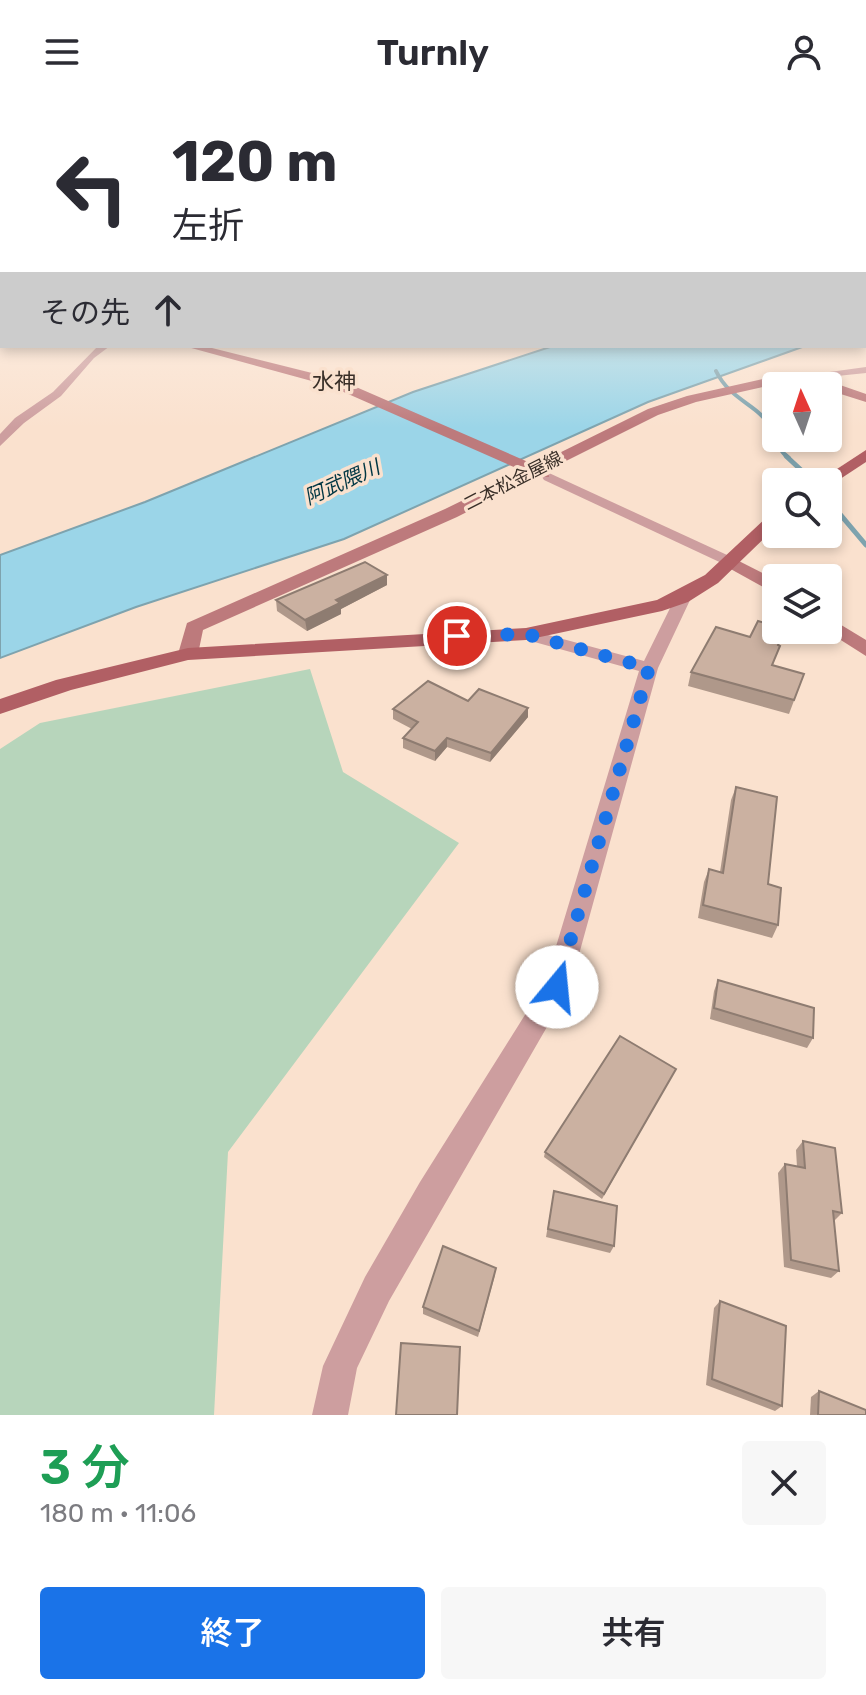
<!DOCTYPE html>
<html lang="ja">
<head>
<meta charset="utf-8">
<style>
  :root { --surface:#fff; --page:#f7f7f7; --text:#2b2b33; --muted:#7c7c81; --accent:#1a73e8 }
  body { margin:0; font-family:Rubik,"Noto Sans JP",sans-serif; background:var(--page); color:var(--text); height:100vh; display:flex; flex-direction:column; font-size:30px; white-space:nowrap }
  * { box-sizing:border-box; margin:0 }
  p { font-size:26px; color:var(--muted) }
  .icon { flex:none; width:44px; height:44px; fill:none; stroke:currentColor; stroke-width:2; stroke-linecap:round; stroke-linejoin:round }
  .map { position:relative; height:1311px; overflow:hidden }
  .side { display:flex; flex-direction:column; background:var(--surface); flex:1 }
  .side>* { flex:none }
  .hud { position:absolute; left:0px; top:0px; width:866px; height:244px; box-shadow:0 4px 12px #0003; background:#fff; color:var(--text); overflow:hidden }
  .needle { width:52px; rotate:357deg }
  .controls { position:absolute; left:762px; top:268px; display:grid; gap:16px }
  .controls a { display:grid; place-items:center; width:80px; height:80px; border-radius:8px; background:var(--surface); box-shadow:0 4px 12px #0003; font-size:40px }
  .pin { position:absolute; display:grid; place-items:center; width:68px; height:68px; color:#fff; margin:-34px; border:4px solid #fff; border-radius:50%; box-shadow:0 2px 8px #0007 }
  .me { position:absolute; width:88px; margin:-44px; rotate:17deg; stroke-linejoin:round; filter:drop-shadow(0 0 6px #0008) }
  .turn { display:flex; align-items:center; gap:28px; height:168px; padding:0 40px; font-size:36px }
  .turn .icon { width:104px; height:104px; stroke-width:2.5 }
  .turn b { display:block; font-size:56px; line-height:68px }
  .then { display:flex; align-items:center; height:76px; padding:0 40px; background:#0003; gap:16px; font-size:30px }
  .round { display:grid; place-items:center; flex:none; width:84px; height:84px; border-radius:8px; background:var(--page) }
  .overview { display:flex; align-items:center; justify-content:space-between; height:136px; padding:0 40px }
  h1 { font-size:48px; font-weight:600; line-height:60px; color:#1e9e55 }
  .primary-button { display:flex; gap:16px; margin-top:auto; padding:16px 40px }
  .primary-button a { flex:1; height:92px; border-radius:8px; background:var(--accent); color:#fff; font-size:32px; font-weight:600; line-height:92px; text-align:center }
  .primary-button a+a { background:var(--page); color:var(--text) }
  header { display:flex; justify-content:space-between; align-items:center; height:104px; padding:0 40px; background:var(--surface); font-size:36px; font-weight:600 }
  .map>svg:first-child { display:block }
  .green { fill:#b7d5bb }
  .water { fill:#9bd5e8; stroke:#7ea3ae; stroke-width:2 }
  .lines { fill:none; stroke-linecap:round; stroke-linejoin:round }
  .stream-far1 { stroke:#7ea3ae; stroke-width:4 }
  .stream { stroke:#7ea3ae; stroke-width:5 }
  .street { fill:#cd9e9f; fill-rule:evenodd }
  .secondary { fill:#bd7a7c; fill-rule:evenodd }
  .primary { fill:#b15f64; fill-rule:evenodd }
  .wall { fill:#af988a }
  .shaded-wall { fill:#8e7c71 }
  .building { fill:#cbb1a1; stroke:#8e7c71; stroke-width:2 }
  .route { stroke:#1a73e8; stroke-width:14; stroke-dasharray:0 25.2 }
  .labels { text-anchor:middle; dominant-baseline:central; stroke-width:7; stroke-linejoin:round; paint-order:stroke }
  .far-street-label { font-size:18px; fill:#392f28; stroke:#fae1ce }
  .far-water-label { font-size:20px; font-style:italic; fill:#003643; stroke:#fae1ce }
  .far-quarter-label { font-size:22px; fill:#392f28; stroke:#fae1ce }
</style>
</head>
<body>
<header><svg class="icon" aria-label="menu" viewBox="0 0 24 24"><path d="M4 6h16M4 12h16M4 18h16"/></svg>Turnly<svg class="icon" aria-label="person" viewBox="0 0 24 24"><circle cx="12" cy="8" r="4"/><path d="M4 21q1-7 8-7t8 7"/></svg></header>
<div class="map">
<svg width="866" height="1311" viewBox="0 0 866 1311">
  <rect width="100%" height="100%" fill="#fae1ce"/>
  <!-- green -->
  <polygon class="green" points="310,565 343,668 459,739 228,1048 214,1311 0,1311 0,645 40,619"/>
  <!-- water -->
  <polygon class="water" points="553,242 805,242 648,298 344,435 136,503 0,554 0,451 145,398 413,288"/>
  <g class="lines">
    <!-- stream-far1 -->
    <path class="stream-far1" d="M716,267C730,296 757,300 770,322C778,335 776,345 789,354"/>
    <!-- stream -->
    <g class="stream">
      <polyline points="786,352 814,378"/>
      <polyline points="828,396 866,441"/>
    </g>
    <!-- street -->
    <g class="street">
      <rect x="0" y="161" width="2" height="4"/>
      <polygon points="2,206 2,215 0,216 0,207"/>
      <polygon points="98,242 110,242 94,254 61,292 24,319 0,342 0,330 15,314 53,288"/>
      <polygon points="866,263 866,269 798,276 793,273"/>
      <polygon points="549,369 738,456 741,459 733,464 728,462 544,376 542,373"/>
      <polygon points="683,489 691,494 658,564 570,883 389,1197 357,1264 348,1311 312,1311 323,1262 365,1173 420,1078 545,879 639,567 520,534 518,530 526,525 644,557 675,494"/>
    </g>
    <!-- secondary -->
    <g class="secondary">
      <rect x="0" y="191" width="2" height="6"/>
      <polygon points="184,242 204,242 340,276 535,361 648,305 687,292 790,269 817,273 866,290 866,298 828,286 828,282 790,277 696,298 658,311 548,366 549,373 536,373 457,413 203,526 198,550 188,556 178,550 187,519 445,405 523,367 330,282"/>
      <polygon points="733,454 776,476 776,490 727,463 724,459"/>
      <polygon points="828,513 866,536 866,552 825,526 828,526"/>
    </g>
    <!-- primary -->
    <g class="primary">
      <polygon points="866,346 866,358 831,381 817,378"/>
      <polygon points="776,409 776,423 718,479 688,498 662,507 526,536 188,556 71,586 0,610 0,595 56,576 188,544 526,524 657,496 705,471 770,410"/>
    </g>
  </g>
  <!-- wall -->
  <g class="wall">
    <polygon points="387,471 387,481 341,505 341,510 307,527 277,507 276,496"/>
    <polygon points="779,541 773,561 804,570 789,610 688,582 691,568"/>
    <polygon points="468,597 528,613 490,658 447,643 435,657 403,644 403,634 412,625 393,615 393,605"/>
    <polygon points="736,683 768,780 778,821 772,834 698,814 704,778 709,765 720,768 731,696"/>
    <polygon points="718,876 813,934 807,944 710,915 714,887"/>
    <polygon points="676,965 602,1095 544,1053 545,1048"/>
    <polygon points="803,1037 842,1109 834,1117 839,1167 831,1174 784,1163 778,1069 785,1060 797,1063 796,1046"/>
    <polygon points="554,1087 614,1142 610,1149 546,1133"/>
    <polygon points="495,1171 478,1233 423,1210 423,1203"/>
    <polygon points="720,1197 782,1302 775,1307 706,1281 714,1204"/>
    <polygon points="819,1287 866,1311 810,1311 811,1293"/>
  </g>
  <!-- shaded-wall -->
  <g class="shaded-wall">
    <polygon points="387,471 387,481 341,505 341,510 307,527 305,516 336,496"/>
    <polygon points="528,604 528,613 490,658 491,649"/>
    <polygon points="447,634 447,643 435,657 435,647"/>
  </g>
  <!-- building -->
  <g class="building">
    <polygon points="365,458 387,471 336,496 340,499 305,516 276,496"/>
    <polygon points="758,517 776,522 776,526 784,526 778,541 780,542 772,561 804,570 794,596 691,568 716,523 750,533"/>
    <polygon points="428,577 468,597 479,585 528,604 491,649 447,634 435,647 403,634 418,618 393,605"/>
    <polygon points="736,683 777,693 768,780 781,784 778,821 703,801 709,765 723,769"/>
    <polygon points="718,876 814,904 813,934 714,904"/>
    <polygon points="620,932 676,965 604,1090 545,1048"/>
    <polygon points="803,1037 835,1044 842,1109 833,1107 839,1167 791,1156 785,1060 805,1064"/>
    <polygon points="554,1087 617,1102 614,1142 548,1125"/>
    <polygon points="443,1142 496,1164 479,1227 423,1203"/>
    <polygon points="720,1197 786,1222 782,1302 712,1275"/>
    <polygon points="401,1239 460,1243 457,1311 396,1311"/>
    <polygon points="819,1287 866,1306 866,1311 818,1311"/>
  </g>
  <!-- sky -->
  <linearGradient id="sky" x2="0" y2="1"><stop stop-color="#89c1e8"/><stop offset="0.43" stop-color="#fdf2e9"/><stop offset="1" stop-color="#fdf2e9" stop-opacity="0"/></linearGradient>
  <rect width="866" height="324" fill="url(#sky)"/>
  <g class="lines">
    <!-- route -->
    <polyline class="route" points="457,532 526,530 649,564 557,883"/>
  </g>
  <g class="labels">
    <!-- far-street labels -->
    <g class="far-street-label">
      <text transform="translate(513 377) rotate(-27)">二本松金屋線</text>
    </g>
    <!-- far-water labels -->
    <g class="far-water-label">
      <text transform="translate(342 378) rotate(-24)">阿武隈川</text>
    </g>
    <!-- far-quarter labels -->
    <g class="far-quarter-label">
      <text x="334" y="277">水神</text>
    </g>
  </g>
</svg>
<div class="controls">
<a><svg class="needle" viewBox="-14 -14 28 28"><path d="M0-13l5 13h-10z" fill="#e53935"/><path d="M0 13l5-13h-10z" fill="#7c7c81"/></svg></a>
<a><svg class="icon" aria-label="search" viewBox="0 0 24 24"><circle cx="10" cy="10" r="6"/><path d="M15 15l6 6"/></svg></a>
<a><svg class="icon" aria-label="layers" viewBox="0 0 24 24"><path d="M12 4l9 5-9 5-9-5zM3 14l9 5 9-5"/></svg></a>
</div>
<div class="pin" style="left:457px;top:532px;background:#d93025"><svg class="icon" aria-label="arrive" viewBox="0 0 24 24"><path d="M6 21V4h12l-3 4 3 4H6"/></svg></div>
<svg class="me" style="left:557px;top:883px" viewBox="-20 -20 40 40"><circle r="19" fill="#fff"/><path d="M0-13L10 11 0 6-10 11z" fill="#1a73e8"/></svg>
<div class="hud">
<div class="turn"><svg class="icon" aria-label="left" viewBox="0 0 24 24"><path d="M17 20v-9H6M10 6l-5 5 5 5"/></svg><div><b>120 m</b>左折</div></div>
<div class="then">その先<svg class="icon" aria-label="ahead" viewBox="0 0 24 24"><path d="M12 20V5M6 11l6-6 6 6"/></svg></div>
</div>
</div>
<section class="side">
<div class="overview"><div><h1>3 分</h1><p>180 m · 11:06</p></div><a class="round"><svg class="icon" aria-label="close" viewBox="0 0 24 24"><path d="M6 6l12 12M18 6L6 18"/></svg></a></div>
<div class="primary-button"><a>終了</a><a>共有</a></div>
</section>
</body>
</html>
